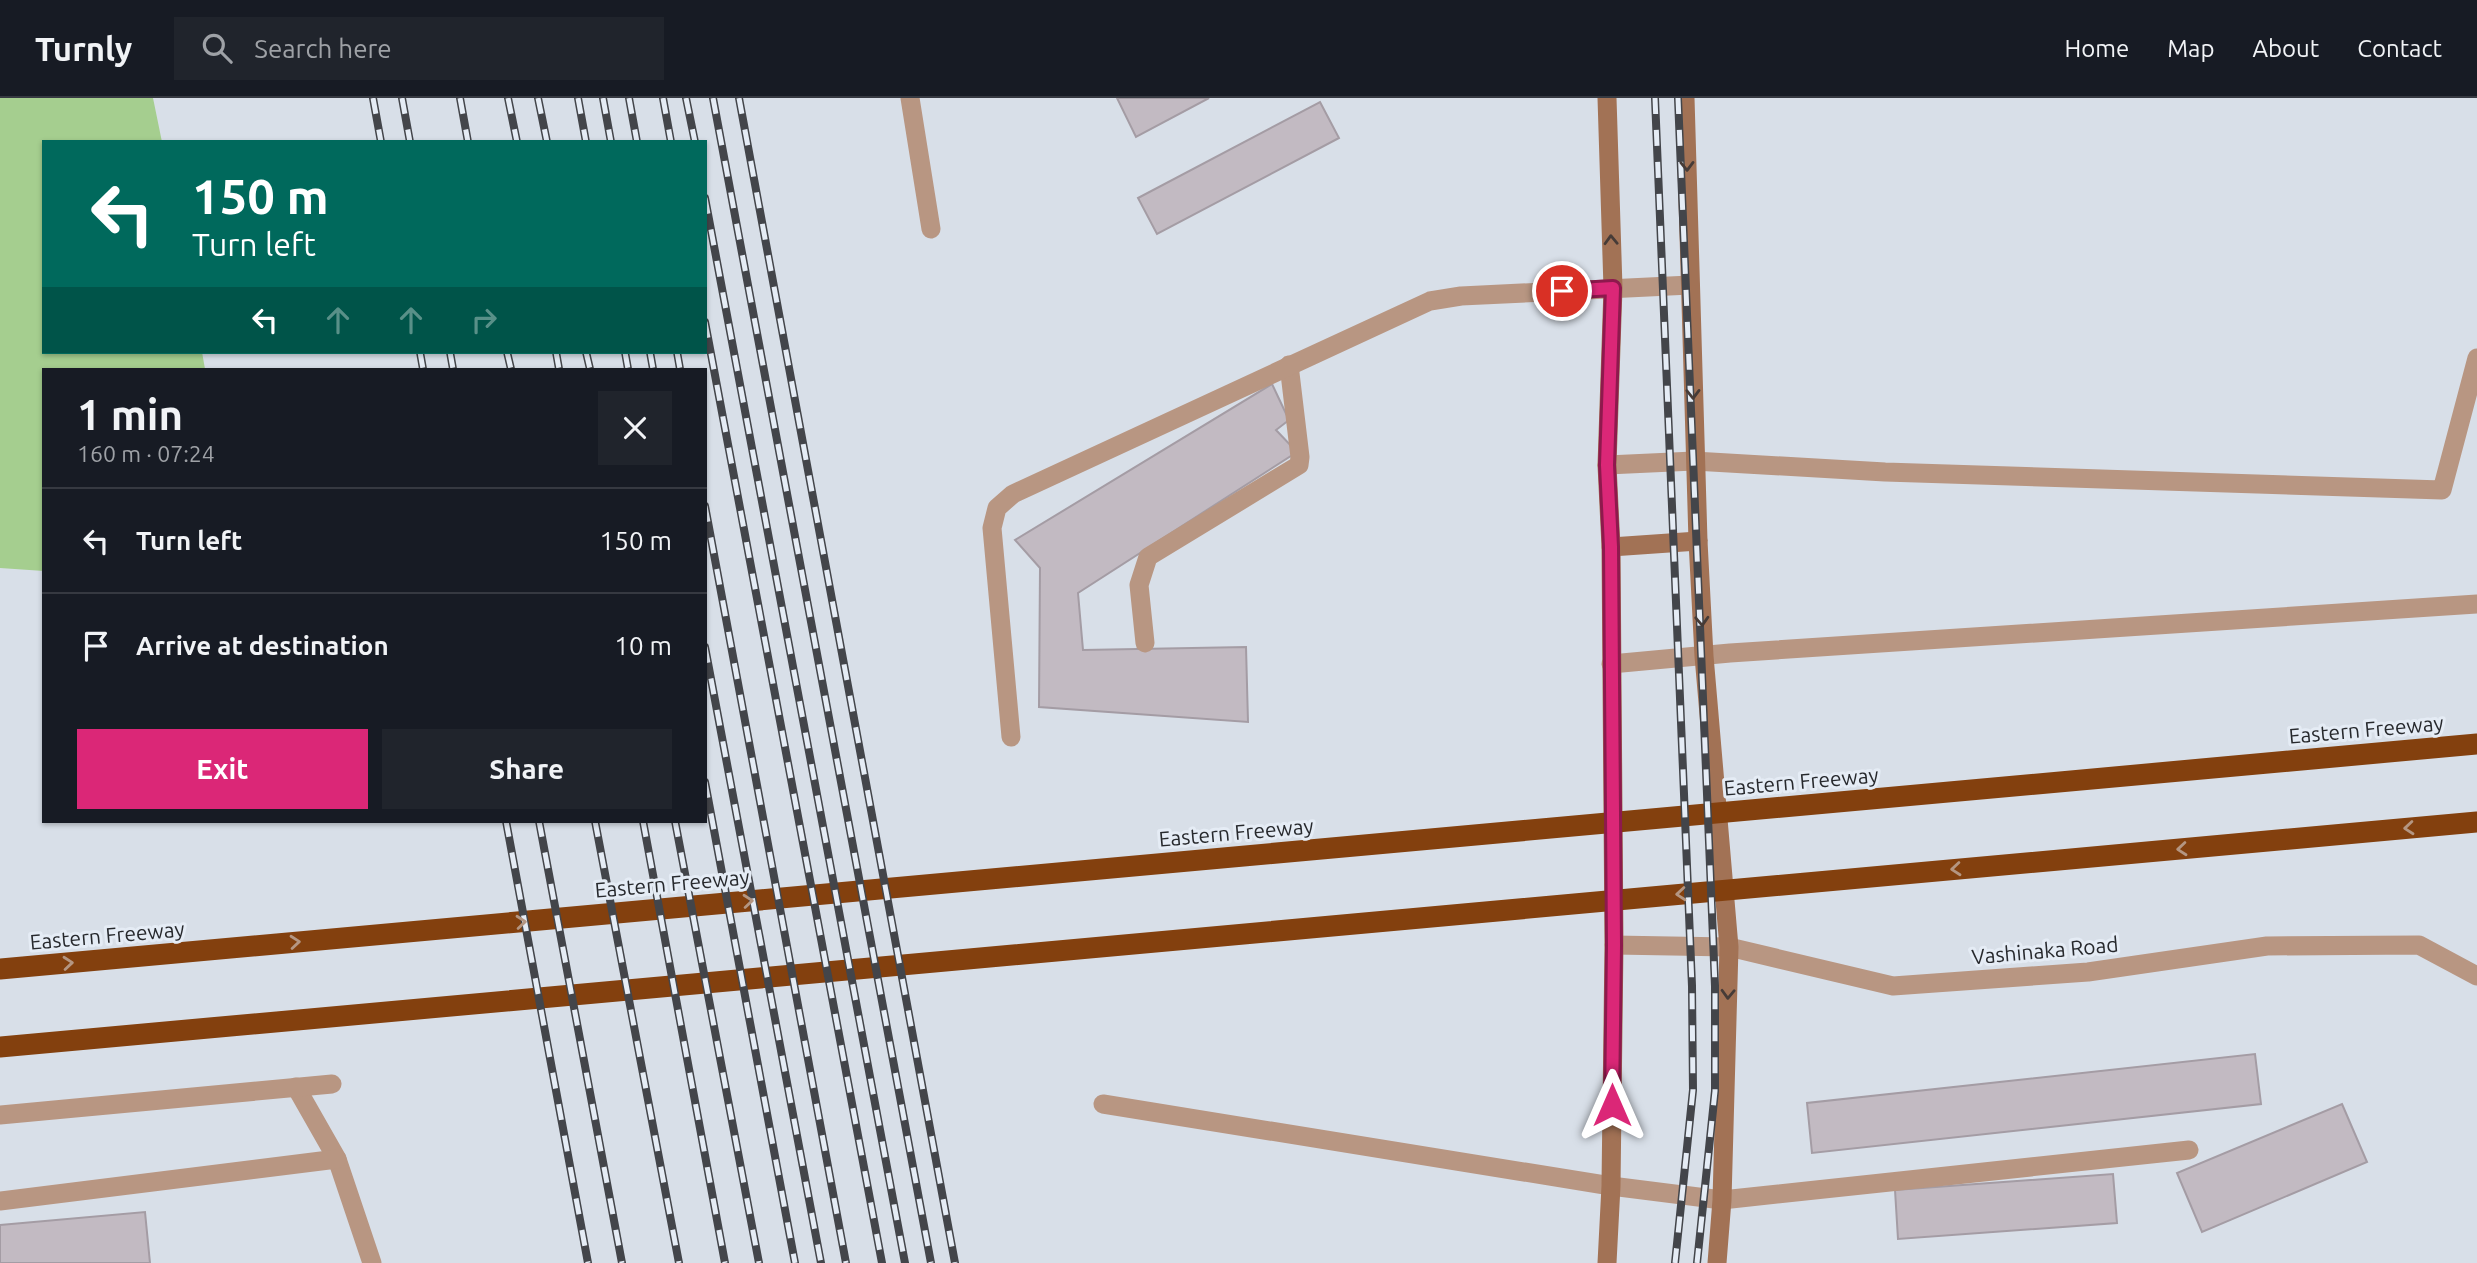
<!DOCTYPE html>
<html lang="en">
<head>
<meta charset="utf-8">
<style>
  :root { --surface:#171b24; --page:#20242c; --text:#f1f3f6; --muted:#9ea1a6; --line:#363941; --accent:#db2777 }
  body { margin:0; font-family:Ubuntu,sans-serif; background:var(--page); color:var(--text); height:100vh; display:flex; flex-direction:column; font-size:26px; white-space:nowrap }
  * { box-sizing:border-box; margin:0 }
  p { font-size:23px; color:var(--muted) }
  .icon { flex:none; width:38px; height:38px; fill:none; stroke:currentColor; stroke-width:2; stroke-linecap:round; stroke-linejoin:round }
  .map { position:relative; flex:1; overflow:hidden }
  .details { position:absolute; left:42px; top:270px; width:665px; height:455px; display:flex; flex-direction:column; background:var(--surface); border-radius:0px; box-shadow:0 2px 5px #0004 }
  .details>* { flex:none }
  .banner { position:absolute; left:42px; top:42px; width:665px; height:214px; border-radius:0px; box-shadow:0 2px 5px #0004; background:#00695c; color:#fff; overflow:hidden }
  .pin { position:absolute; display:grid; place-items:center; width:60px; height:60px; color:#fff; margin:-30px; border:4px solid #fff; border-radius:50%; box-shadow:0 2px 7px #0007 }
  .me { position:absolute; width:77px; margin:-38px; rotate:0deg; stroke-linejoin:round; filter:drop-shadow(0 0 5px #0008) }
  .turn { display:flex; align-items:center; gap:24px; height:147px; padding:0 35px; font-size:32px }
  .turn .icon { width:91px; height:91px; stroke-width:2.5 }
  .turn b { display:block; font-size:49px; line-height:60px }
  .lanes { display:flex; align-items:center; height:66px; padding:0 35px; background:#0003; justify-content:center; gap:35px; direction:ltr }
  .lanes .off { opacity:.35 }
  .round { display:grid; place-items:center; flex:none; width:74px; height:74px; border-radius:0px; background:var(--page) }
  .head { display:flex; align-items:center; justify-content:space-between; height:119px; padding:0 35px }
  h1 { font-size:42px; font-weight:700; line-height:52px }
  .cta { display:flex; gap:14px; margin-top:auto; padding:14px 35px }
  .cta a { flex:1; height:80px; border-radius:0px; background:var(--accent); color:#fff; font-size:28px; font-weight:700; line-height:80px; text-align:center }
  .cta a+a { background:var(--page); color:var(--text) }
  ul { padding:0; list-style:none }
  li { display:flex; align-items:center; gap:21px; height:105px; padding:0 35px; border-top:2px solid var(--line) }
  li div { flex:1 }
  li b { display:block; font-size:26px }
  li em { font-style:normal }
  header { display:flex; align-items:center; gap:42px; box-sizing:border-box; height:98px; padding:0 35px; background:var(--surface); border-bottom:2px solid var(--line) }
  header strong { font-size:33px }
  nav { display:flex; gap:38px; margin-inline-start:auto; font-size:24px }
  .search { width:490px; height:63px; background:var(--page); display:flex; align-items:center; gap:18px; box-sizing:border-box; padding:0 24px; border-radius:0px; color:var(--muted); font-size:26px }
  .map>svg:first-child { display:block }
  .green { fill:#a5ce8f }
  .building { fill:#c2bac2; stroke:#a49ca4; stroke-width:2 }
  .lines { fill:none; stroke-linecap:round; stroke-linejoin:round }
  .service { stroke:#b89682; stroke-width:19 }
  .minor { stroke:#b89682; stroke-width:19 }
  .secondary { stroke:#a27255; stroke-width:19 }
  .motorway { stroke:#83400e; stroke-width:21 }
  .rail-casing { stroke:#43454a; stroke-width:8 }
  .rail { stroke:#e5ecf5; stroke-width:5; stroke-dasharray:16; stroke-linecap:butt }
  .oneway { stroke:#463b37 }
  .oneway2 { stroke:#b49682 }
  .route-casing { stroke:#8e194d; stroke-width:18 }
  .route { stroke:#db2777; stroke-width:12 }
  .labels { text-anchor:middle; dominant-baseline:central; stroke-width:6; stroke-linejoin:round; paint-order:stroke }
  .street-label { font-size:21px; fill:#27292d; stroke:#e5ecf5 }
</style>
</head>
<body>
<header>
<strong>Turnly</strong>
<div class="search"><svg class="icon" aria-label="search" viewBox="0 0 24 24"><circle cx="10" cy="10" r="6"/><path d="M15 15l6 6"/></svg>Search here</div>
<nav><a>Home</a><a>Map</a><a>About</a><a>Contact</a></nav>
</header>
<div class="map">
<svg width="2477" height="1165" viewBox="0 0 2477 1165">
  <rect width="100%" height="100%" fill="#d8dfe8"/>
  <!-- green -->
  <polygon class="green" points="0,0 153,0 162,44 44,44 44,254 202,254 205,271 44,271 44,473 0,470"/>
  <!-- building -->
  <g class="building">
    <polygon points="1117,0 1209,0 1136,39"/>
    <polygon points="1320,4 1339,40 1157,136 1138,100"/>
    <polygon points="1272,286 1289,322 1276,332 1297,354 1078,495 1083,552 1246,549 1248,624 1039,609 1040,470 1015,442"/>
    <polygon points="2255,956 2261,1006 1812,1055 1807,1005"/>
    <polygon points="2342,1006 2367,1064 2202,1134 2177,1075"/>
    <polygon points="2113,1076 2117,1125 1898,1141 1895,1092"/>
    <polygon points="145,1114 150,1165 0,1165 0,1127"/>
  </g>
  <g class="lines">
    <!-- service -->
    <g class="service">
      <polyline points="910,0 931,131"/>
      <polyline points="296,989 337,1061 372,1165"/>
      <polyline points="0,1103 337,1061"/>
    </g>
    <!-- minor -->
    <g class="minor">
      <polyline points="1607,367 1694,363 1885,374 2442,392 2477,260"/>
      <polyline points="1145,545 1139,487 1148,459 1299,367 1300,359 1289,267"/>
      <polyline points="1611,566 1730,555 2477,506"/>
      <polyline points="1011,639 992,430 997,410 1013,396 1430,203 1461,198 1690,187"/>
      <polyline points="1614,847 1729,849 1893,888 2088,874 2267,848 2419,847 2477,878"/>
      <polyline points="1103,1006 1611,1088 1722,1102 2189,1052"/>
      <polyline points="0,1017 332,986"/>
    </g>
    <!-- secondary -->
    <g class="secondary">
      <polyline points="1607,0 1613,190 1607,367 1611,449 1614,847 1611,1088 1607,1165"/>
      <polyline points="1685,0 1698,443 1704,558 1729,849 1722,1102 1717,1165"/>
      <polyline points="1611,449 1698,443"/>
    </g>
    <!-- motorway -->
    <g class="motorway">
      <polyline points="0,871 2477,646"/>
      <polyline points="0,949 2477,724"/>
    </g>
    <defs>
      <g id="rail">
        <polyline points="373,0 381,44"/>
        <polyline points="402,0 410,44"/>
        <polyline points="460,0 468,44"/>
        <polyline points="508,0 517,44"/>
        <polyline points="538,0 547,44"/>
        <polyline points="578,0 586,44"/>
        <polyline points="603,0 611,44"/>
        <polyline points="629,0 637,44"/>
        <polyline points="663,0 671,44"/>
        <polyline points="686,0 695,44"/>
        <polyline points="713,0 931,1165"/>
        <polyline points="739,0 955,1165"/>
        <polyline points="1655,0 1692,888 1693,992 1675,1165"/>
        <polyline points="1678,0 1715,888 1715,993 1697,1165"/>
        <polyline points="705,100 905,1165"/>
        <polyline points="705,224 882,1165"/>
        <polyline points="420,254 423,271"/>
        <polyline points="450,254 453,271"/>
        <polyline points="507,254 511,271"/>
        <polyline points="556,254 559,271"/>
        <polyline points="586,254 590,271"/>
        <polyline points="625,254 628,271"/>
        <polyline points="650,254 653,271"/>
        <polyline points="677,254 680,271"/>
        <polyline points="705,408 846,1165"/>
        <polyline points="705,549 821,1165"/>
        <polyline points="705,684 795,1165"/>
        <polyline points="506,723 588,1165"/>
        <polyline points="539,723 622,1165"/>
        <polyline points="595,723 679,1165"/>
        <polyline points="643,723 725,1165"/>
        <polyline points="675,723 759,1165"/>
      </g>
    </defs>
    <!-- rail casing -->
    <use href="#rail" class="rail-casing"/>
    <!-- rail -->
    <use href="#rail" class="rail"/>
  </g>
  <!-- one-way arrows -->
  <defs><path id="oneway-chevron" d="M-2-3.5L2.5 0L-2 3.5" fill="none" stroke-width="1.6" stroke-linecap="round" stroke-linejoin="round" transform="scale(1.75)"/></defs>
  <g class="oneway">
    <use href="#oneway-chevron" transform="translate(1687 68) rotate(89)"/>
    <use href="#oneway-chevron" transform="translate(1611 142) rotate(-92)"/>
    <use href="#oneway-chevron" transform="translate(1693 296) rotate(89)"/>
    <use href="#oneway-chevron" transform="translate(1702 523) rotate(87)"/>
    <use href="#oneway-chevron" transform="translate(1728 896) rotate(92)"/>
  </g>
  <g class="oneway2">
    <use href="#oneway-chevron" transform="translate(2409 730) rotate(175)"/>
    <use href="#oneway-chevron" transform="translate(2182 751) rotate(175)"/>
    <use href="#oneway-chevron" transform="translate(1956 771) rotate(175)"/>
    <use href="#oneway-chevron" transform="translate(1681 796) rotate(175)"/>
    <use href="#oneway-chevron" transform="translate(748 803) rotate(-5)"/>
    <use href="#oneway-chevron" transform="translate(521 824) rotate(-5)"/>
    <use href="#oneway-chevron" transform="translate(295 844) rotate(-5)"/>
    <use href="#oneway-chevron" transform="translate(68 865) rotate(-5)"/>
  </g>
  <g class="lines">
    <defs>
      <polyline id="route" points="1562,193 1613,190 1607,367 1611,449 1614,847 1612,1007"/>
    </defs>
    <!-- route casing -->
    <use href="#route" class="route-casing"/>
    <!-- route -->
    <use href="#route" class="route"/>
  </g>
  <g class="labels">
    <!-- street labels -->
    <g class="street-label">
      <text transform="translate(2366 631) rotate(-5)">Eastern Freeway</text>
      <text transform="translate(1801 683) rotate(-5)">Eastern Freeway</text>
      <text transform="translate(1236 734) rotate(-5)">Eastern Freeway</text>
      <text transform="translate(672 785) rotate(-5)">Eastern Freeway</text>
      <text transform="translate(107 837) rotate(-5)">Eastern Freeway</text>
      <text transform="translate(2045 852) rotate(-5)">Vashinaka Road</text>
    </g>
  </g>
</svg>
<div class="pin" style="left:1562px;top:193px;background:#d93025"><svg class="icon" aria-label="arrive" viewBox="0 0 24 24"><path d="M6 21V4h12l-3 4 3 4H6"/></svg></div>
<svg class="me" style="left:1612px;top:1007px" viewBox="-20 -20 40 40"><path d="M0-17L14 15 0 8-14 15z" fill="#db2777" stroke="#fff" stroke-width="4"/></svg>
<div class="banner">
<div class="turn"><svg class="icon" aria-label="left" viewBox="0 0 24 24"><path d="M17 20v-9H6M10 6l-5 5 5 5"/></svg><div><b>150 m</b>Turn left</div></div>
<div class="lanes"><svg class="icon" aria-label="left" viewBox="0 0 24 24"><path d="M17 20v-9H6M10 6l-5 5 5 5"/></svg><svg class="icon off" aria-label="ahead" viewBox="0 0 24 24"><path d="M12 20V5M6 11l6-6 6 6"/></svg><svg class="icon off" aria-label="ahead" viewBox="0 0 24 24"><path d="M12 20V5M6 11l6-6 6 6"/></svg><svg class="icon off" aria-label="right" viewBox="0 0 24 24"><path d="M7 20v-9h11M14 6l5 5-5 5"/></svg></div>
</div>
<section class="details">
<div class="head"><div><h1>1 min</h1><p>160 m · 07:24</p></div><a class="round"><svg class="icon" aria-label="close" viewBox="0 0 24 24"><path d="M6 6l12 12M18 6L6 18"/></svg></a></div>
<ul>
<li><svg class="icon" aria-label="left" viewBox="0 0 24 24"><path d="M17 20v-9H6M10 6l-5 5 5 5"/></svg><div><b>Turn left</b></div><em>150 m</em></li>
<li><svg class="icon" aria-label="arrive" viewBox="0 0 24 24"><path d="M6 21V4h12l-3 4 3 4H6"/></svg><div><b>Arrive at destination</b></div><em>10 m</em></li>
</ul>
<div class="cta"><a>Exit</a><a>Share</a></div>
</section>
</div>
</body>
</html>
